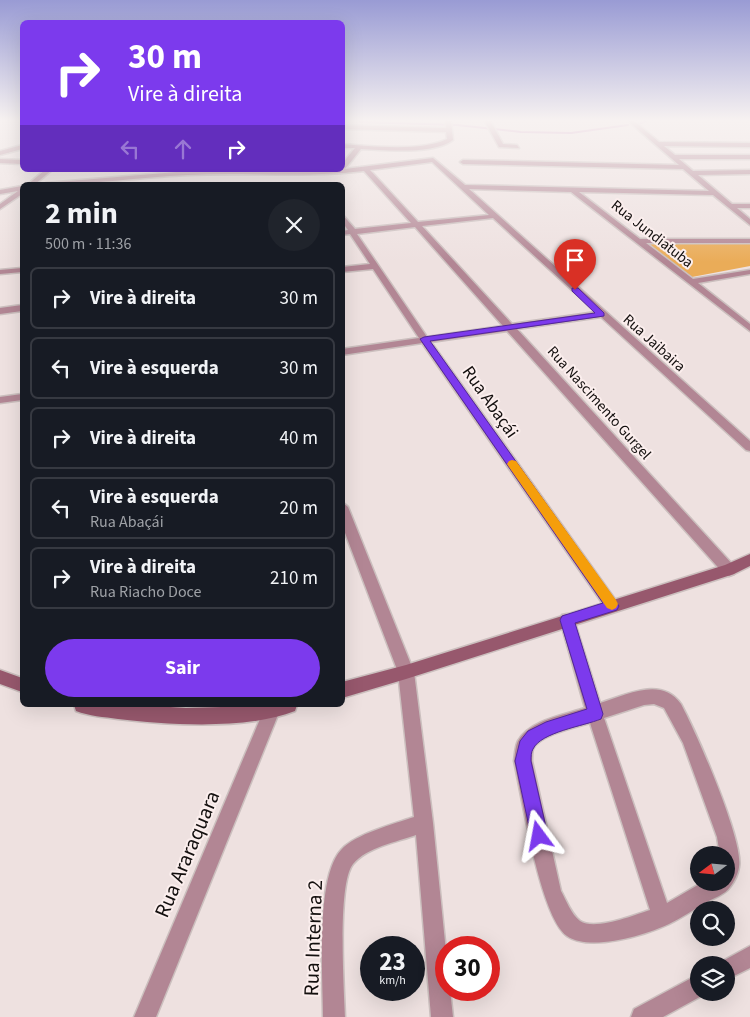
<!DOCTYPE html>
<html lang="pt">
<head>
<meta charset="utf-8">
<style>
  :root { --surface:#171b24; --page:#20242c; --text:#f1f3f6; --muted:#9ea1a6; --line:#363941; --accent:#7c3aed }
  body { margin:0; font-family:"Source Sans 3",sans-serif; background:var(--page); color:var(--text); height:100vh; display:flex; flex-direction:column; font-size:19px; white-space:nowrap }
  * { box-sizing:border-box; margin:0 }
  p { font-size:16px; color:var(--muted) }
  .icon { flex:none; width:28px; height:28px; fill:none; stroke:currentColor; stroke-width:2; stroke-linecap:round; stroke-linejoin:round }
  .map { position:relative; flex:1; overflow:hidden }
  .side { position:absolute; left:20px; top:182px; width:325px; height:525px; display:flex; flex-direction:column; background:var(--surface); border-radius:8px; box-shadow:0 5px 20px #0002 }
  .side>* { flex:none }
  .guide { position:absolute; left:20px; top:20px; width:325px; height:152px; border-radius:8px; box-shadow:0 5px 20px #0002; background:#7c3aed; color:#fff; overflow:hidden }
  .needle { width:32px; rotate:254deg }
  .controls { position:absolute; left:690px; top:846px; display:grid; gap:10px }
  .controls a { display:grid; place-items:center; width:45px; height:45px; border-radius:50%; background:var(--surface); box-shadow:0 5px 20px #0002; font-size:25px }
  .speed { position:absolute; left:360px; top:936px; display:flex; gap:10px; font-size:25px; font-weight:700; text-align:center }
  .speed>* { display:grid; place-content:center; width:65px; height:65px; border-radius:50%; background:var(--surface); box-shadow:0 5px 20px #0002; line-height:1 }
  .speed small { font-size:12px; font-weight:400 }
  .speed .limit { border:8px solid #d22; background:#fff; color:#111 }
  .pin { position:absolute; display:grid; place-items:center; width:42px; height:42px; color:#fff; margin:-51px -21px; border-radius:50% 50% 50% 0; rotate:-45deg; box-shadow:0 0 5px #0007 }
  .pin .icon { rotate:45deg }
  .me { position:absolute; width:55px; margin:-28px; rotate:347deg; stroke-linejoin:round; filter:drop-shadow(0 0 4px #0008) }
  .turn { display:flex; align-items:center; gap:18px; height:105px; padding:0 25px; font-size:22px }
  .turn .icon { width:65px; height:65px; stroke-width:2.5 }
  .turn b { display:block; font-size:35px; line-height:42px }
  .lanes { display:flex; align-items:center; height:48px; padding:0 25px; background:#0003; justify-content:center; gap:25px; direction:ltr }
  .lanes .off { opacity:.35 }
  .round { display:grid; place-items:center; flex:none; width:52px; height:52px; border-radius:26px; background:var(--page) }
  .overview { display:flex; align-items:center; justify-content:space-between; height:85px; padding:0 25px }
  h1 { font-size:30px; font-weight:700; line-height:38px }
  .button { display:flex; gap:10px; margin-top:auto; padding:10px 25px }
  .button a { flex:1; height:58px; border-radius:30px; background:var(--accent); color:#fff; font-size:20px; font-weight:700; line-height:58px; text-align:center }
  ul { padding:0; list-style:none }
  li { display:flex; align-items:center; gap:15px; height:62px; margin:0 10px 8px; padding:0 15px; border:2px solid var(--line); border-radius:8px }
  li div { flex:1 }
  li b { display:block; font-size:19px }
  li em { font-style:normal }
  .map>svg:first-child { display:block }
  .green { fill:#eaac58 }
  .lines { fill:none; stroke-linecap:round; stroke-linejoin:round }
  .stream { stroke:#c376b5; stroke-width:2 }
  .minor-casing { stroke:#cbbfbe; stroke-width:3 }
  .secondary-casing { stroke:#cbbfbe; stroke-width:3 }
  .minor { fill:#b28694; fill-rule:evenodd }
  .secondary { fill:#97586d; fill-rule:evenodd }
  .route { fill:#7c3aed; stroke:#51269a }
  .slow { fill:#f59e0b }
  .labels { text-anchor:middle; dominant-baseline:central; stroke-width:4; stroke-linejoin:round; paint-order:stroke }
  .far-street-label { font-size:15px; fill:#130f0e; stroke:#fbeeed }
  .street-label { font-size:18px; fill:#130f0e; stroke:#fbeeed }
  .near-street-label { font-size:21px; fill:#130f0e; stroke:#fbeeed }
</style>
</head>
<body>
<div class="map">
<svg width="750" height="1017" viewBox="0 0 750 1017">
  <rect width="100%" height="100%" fill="#eee1e0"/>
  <!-- green -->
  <polygon class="green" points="647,243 750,244 750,266 692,277"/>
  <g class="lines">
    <!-- stream -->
    <g class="stream">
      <polyline points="360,122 457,125 521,132 571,133 628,125"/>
      <polyline points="641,123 648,120"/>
    </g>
    <defs>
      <g id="minor">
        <path d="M445,120H451L453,140C433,155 385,150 361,149L345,169L433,158L465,185L709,191L683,169L463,164L460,162L463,160L679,165L627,120H633L659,142L750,143V147L664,146L675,155H750V159H679L693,171L750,170V174L698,175L732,204H750V208H737L750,219V225L713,195L579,192L640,239H750V243H646L693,279L750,270V274L698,283L750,324V331L571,192L469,189L750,441V451L746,450L601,317L517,329L734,566L736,570L734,574L729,576L724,574L507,331L431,342L617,602L619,606L617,610L612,612L607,610L422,343L342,355V349L419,338L373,269L342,272V267L370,264L350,234L342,235V231L348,230L342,222V214L355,229L411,223L364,171C305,178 247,172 188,175C139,177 91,185 43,185L46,183L188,171L342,170V164L355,148H342V144C371,146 420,152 447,139L446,132L342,129V125L446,128ZM432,162L489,215L418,222L370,170ZM493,218L596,312L512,324L422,226ZM415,227L503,326L427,337L357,234Z"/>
        <polygon points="484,120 490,120 503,144 517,145 519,148 499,147"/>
        <polygon points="22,145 22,149 0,155 0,151"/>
        <polygon points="0,159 22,160 22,164 0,163"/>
        <polygon points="45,170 52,170 34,185 27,185"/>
        <polygon points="22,186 22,194 0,209 0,204 18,191 0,194 0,190"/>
        <polygon points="22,268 22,272 0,274 0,270"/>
        <polygon points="22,305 22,311 0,314 0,308"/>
        <polygon points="22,394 22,400 0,403 0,397"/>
        <path d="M342,502L348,507L414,672L433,823L446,952V990H450L453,1017H431L416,835C397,842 367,847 353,864C337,884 344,988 345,1017H323C323,979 315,878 341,850C355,834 394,824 414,817L398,672L342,525Z"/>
        <path d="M567,614L572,615L574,620L600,703C627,695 661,676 681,704C696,732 744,841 739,867C738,874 734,882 730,887C726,894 712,899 705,903C693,910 681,918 669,924C646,935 590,952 567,936C540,917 522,797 514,761C515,755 515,747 518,741C530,720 564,715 585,708L560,620L562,615ZM654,704L664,708L683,743L717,837L720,855H726V882H703L667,903L604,718L644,705ZM590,723L650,910C634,915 595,931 580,921C571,914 566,900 561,891L532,761C532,758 532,752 533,749C539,735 576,727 590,723Z"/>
        <polygon points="266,705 278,705 280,710 156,1017 134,1017"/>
        <polygon points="750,946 750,968 726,980 726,965 718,965 719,963"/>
        <polygon points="699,974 699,992 707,993 663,1017 631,1017 634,1009"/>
      </g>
      <g id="secondary">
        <polygon points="750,554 750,566 734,574 406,679 342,698 342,682 406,665 725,565"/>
        <polygon points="0,670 22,678 22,692 0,684"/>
        <path d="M74,705H139L186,708L297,705L295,711C247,730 169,725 118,719C104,717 89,716 76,711Z"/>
      </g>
    </defs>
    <!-- minor casing -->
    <use href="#minor" class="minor-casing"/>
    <!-- secondary casing -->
    <use href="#secondary" class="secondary-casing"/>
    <!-- minor -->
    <use href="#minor" class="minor"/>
    <!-- secondary -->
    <use href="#secondary" class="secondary"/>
  </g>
  <!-- sky -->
  <linearGradient id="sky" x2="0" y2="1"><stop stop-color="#999bd4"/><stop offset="0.46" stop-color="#f7f2f1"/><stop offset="1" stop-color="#f7f2f1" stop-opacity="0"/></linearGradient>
  <rect width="750" height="262" fill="url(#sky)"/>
  <!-- route -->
  <path class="route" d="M572,288H578L604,313V316L430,341L619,606L617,610L575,623L603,714L601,719C584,726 541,732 533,749C531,752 531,757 531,761L548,836L545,842L539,845L533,842L531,836L515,761L520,741L528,731L546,722L587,709L560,620L562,616L603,603L420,339L424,337L595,313L572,291Z"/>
  <!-- slow -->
  <polygon class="slow" points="512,460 516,461 616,600 618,604 616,608 612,610 607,608 509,467 507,464 509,461"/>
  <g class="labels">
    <!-- far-street labels -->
    <g class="far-street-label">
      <text transform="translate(652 234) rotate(38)">Rua Jundiatuba</text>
      <text transform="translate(654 343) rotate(42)">Rua Jaibaira</text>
      <text transform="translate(599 403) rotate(48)">Rua Nascimento Gurgel</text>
    </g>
    <!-- street labels -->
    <g class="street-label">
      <text transform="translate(490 402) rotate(55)">Rua Abaçái</text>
    </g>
    <!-- near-street labels -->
    <g class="near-street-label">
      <text transform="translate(187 854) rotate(-67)">Rua Araraquara</text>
      <text transform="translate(313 938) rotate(-88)">Rua Interna 2</text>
    </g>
  </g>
</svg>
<div class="controls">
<a><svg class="needle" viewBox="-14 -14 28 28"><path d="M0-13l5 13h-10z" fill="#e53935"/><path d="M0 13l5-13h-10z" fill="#9ea1a6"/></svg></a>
<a><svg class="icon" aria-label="search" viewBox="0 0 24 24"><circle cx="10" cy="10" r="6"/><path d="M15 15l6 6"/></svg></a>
<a><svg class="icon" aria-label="layers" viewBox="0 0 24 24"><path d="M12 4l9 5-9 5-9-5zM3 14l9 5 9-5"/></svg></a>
</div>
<div class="speed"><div>23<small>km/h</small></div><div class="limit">30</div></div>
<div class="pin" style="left:575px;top:290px;background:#d93025"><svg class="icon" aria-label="arrive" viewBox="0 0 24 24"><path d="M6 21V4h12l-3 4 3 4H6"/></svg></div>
<svg class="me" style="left:539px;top:836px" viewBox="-20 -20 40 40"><path d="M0-17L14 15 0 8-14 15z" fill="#7c3aed" stroke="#fff" stroke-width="4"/></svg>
<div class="guide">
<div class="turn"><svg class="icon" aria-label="right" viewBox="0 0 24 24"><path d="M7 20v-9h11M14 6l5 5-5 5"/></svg><div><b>30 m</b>Vire à direita</div></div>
<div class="lanes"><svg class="icon off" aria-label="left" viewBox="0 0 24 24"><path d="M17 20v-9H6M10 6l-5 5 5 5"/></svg><svg class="icon off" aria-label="ahead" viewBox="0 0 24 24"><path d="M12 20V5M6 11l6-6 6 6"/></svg><svg class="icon" aria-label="right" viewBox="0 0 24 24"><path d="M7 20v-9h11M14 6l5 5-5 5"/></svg></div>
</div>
<section class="side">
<div class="overview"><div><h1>2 min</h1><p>500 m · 11:36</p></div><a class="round"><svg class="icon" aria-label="close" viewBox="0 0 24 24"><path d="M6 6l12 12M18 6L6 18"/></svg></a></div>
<ul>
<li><svg class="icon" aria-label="right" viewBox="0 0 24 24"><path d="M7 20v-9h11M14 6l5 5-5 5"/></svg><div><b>Vire à direita</b></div><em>30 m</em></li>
<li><svg class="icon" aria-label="left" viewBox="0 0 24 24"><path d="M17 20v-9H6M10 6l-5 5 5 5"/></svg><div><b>Vire à esquerda</b></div><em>30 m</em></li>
<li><svg class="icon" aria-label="right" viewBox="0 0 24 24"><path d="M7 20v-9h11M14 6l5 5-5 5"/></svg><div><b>Vire à direita</b></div><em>40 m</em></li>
<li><svg class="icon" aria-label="left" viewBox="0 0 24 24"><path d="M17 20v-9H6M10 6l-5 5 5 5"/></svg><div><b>Vire à esquerda</b><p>Rua Abaçái</p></div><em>20 m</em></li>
<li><svg class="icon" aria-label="right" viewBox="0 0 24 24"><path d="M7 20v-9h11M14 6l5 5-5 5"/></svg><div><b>Vire à direita</b><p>Rua Riacho Doce</p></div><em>210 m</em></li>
</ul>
<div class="button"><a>Sair</a></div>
</section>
</div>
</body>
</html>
